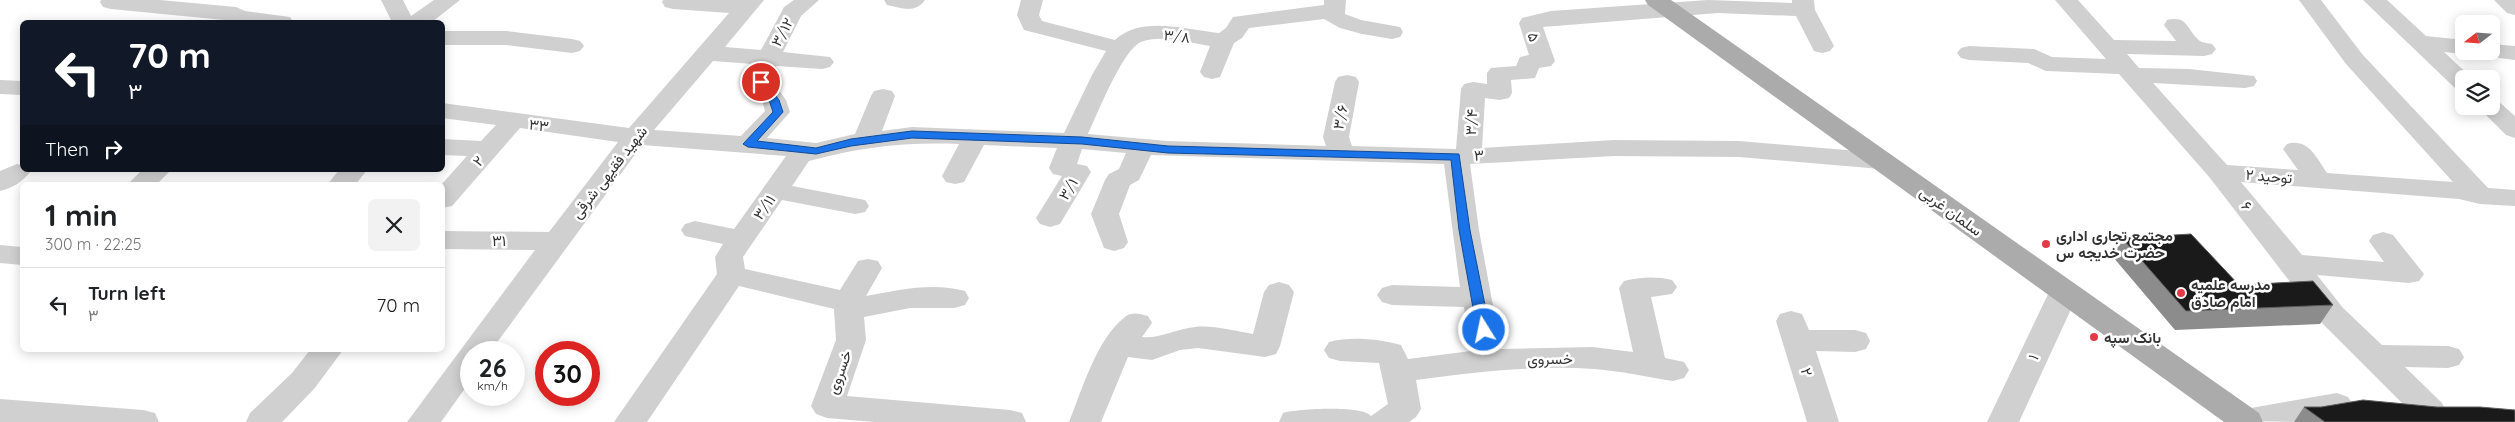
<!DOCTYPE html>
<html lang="en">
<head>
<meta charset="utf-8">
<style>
  :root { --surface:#fff; --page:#f2f2f2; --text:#202124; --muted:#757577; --line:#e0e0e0 }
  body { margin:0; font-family:Quicksand,Vazirmatn,sans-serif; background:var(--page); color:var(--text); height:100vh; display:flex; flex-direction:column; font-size:19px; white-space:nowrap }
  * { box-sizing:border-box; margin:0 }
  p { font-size:16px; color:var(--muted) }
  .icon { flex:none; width:28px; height:28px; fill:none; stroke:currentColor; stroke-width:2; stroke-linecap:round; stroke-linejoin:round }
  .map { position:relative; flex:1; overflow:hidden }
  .panel { position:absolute; left:20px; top:182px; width:425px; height:170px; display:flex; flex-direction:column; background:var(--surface); border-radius:8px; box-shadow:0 2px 12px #0003 }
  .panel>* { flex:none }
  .top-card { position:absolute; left:20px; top:20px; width:425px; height:152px; border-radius:8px; box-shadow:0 2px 12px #0003; background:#111827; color:#fff; overflow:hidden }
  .needle { width:32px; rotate:253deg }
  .buttons { position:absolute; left:2455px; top:15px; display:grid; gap:10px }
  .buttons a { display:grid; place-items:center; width:45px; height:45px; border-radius:8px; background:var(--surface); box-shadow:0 2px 12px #0003; font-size:25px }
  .speed { position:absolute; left:460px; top:341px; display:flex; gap:10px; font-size:25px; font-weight:700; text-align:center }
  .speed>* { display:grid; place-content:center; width:65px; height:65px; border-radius:50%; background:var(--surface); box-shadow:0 2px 12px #0003; line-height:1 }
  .speed small { font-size:12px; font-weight:400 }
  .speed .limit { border:8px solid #d22; background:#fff; color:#111 }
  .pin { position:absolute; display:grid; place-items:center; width:42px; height:42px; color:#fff; margin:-21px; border:2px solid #fff; border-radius:50%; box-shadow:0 1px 5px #0007 }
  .me { position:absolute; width:55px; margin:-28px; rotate:350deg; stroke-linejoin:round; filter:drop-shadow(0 0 4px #0008) }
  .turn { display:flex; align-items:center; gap:18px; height:105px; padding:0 25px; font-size:22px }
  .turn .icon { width:65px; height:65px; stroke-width:2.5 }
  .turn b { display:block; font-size:35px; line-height:42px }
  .then { display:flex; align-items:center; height:48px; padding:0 25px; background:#0003; gap:10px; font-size:19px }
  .round { display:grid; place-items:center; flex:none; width:52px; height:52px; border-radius:8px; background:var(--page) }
  .summary { display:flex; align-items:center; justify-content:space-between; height:85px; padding:0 25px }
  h1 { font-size:30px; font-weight:700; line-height:38px }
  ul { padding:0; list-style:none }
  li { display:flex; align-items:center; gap:15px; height:75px; padding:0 25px; border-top:1px solid var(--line) }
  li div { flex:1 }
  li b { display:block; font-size:19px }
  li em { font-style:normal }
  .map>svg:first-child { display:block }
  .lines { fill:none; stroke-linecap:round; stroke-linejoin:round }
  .minor { fill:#d0d0d0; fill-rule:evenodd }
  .major { fill:#ababab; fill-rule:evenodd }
  .wall { fill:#8c8c8c }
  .building { fill:#1a1a1a; stroke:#5f5f5f }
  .route { fill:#1a73e8; stroke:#114b97 }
  .poi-dot { fill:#e63946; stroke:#fff; stroke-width:2 }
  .labels { text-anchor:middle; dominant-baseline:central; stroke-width:5; stroke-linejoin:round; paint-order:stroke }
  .street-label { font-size:15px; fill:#333; stroke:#fff }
  .poi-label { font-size:15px; font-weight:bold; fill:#333; stroke:#fff; text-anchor:start }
</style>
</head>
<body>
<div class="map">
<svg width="2515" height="422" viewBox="0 0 2515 422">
  <rect width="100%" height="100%" fill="#fff"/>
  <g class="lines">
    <!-- minor -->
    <g class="minor">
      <polygon points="101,0 160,0 236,7 245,11 290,17 293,22 232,22 224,20 111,9 103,7 100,2"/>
      <polygon points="381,0 403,0 411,16 434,0 460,0 432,22 392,22"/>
      <path d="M663,0H764L725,47L761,50L784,7L794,0H819L801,16L783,52L830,57L834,62L830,67L822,69L776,66L773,82L786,100L790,112L767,138L816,143L855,134L871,96L874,91L883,89L892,91L895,96L882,131L912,127L1064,133L1092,75L1106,51L1024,30L1017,15L1021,0H1043L1039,15L1042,21L1115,40C1141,15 1187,30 1219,33L1226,28L1233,17L1324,5V0H1346L1345,14L1361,20L1400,27L1403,32L1400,37L1392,39L1362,34L1340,28L1324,19L1249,28L1242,38L1234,43L1220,77L1212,79L1204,77L1200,72L1210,46C1190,43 1161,34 1141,42C1123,49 1097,115 1088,134L1167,141L1326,146L1323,137L1335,82L1338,77L1347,75L1356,77L1359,82L1349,137L1352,146L1456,149L1461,89L1464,84L1473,82L1487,84V73L1491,68L1516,66L1520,57L1529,55L1519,23L1522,18L1551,11L1708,0L1792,3V0H1814L1815,10L1834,46L1830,51L1822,53L1814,51L1796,16L1718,13L1543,27L1555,61L1551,66L1539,68L1535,78L1511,80L1512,93L1509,98L1500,100L1485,98L1482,148L1614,140L1739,141L1881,153L1890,155L1894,161L1890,167L1881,169L1739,157L1614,156L1470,164L1479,230L1501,349L1593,347L1633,352L1619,288L1624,281C1639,277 1657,276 1672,280L1677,287L1672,294L1651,297L1665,358L1684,362L1689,370L1684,378L1673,381C1647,377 1621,371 1594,369C1535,365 1474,372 1416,380L1421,409L1416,417L1409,422H1279L1283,413C1298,409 1361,405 1371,416L1388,404L1379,363L1340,361L1329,358L1324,350L1329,342C1350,336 1380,339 1401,345L1408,359L1471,351L1464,307L1392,305L1382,302L1377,295L1382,288L1392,285L1460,287L1444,164L1151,155L1139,180L1130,185L1119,214L1128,242L1124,248L1114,251L1104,248L1091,214L1105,180L1109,174L1119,169L1126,153L1082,149L1077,164L1087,166L1091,172L1060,224L1050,227L1040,224L1036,218L1062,176L1053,174L1049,168L1057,148L984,145L964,182L955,184L946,182L942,176L959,144C903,142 863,147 809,161L792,186L865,200L869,206L865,212L855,214L782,200L743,257L745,269L840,290L858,261L868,259L878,261L882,268L866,296C898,290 933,282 965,291L969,298L965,305L954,308H910L864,317L866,340L847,396L1010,410L1022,413L1026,422H874L827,418L816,414L811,406L836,340L834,309L739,286L647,422H614L717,274L715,257L723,244L685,236L681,230L685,224L695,221L734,229L786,156L642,145L490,352H471V380L441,422H407L535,250L442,249V231L549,232L618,142L520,128L452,206L442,208V185H441L467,156L442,155V139L481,141L496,125L442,118V103L629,128L729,13L673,9L665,7L662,2ZM713,61L753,64L749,82L762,100L765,111L741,136L654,130Z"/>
      <path d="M884,0H925C915,14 902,8 887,5Z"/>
      <path d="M2055,0H2078L2114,40L2176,41L2164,25L2167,20C2189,15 2186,30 2200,41C2203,43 2209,43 2212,44L2216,49L2212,54L2204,56L2127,54L2139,68L2189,69L2254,76L2257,81L2254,86L2245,88L2153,83L2227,165L2298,170L2283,149L2287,144C2308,138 2316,157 2327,173L2453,182L2346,64L2299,0H2321L2362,54L2488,188L2515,190V206L2480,204L2459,199L2241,182L2302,255L2384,262L2369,241L2373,235L2383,232L2393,235L2424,274L2419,281L2409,283L2317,275L2343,308L2382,345L2448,346L2459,349L2464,357L2459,365L2448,368L2405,367L2442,403L2446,411L2442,419L2433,422L2418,419L2321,322L2210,178L2119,74L2046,71L2028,63L1969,60L1961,58L1957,53L1961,48L1969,46L2034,49L2052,57L2106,59Z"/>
      <polygon points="2363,0 2387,0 2426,36 2464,40 2464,51 2472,52 2464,54 2444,52 2473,79 2464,79 2464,90 2455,88"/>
      <polygon points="2494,0 2515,0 2515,15 2507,13"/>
      <polygon points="442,31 506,31 572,39 580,41 584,46 580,51 572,53 506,45 442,45"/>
      <polygon points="2491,44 2515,46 2515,60 2483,56 2479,51 2491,51"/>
      <polygon points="0,80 22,81 22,95 0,94"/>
      <polygon points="2491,99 2498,101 2515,116 2515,138 2506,135 2477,106 2491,106"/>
      <path d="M17,164L22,165V170L30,172C23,182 12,188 0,191V171Z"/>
      <polygon points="142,170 171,170 156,185 127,185"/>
      <polygon points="339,170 367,170 355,185 327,185"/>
      <polygon points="0,245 22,247 22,265 0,263"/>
      <path d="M1279,282L1289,285L1294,292L1280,346L1276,354L1265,357L1198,348L1180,350L1152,360L1128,357L1101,422H1069C1082,390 1097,338 1125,317C1132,311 1140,314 1148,316L1152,323L1142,337C1158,339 1177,329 1195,327C1213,325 1235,331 1253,334L1264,292L1269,285Z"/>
      <polygon points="2064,282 2074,285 2079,292 2019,422 1987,422 2049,292 2054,285"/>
      <polygon points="1791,311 1802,314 1809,330 1855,330 1866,333 1870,341 1866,349 1855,352 1816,351 1839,422 1807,422 1776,321 1780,314"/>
      <polygon points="310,350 343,350 314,389 282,422 246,422 250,413 292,373"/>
      <polygon points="2337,393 2348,397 2353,405 2348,413 2307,422 2229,421 2233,412 2245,409"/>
      <polygon points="0,399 143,410 155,413 159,422 0,422"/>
    </g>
    <!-- major -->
    <polygon class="major" points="1645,0 1671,0 2259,413 2263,422 2224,422 1648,5"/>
  </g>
  <!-- wall -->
  <g class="wall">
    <polygon points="2122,238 2239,285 2333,305 2320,324 2175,330 2113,257"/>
    <polygon points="2304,407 2437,407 2515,422 2294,422"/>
  </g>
  <!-- building -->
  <g class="building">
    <polygon points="2191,234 2239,285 2313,281 2333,305 2186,311 2122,238"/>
    <polygon points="2363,400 2437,407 2480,407 2515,410 2515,422 2325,422 2304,407 2321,407"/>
  </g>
  <!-- route -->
  <polygon class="route" points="757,80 764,80 779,100 783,112 757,141 816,148 851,139 912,131 1082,137 1168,146 1459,154 1470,230 1490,330 1484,334 1477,330 1459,230 1451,160 1168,153 1082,144 912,138 851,146 816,154 748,147 743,144 773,112 769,100 756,82"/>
  <!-- markers -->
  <g class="poi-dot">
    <circle cx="2046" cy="244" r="5"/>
    <circle cx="2181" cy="293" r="5"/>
    <circle cx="2094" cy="337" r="5"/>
  </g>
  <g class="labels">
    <!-- street labels -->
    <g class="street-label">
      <text transform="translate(782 32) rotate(-62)">۳/۱۲</text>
      <text transform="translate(1177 36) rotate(6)">۳/۸</text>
      <text transform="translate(1534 37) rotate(71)">۵</text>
      <text transform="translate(1340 117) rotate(-79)">۳/۶</text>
      <text transform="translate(1471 122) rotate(-87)">۳/۴</text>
      <text transform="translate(539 125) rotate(7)">۳۳</text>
      <text transform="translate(1479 155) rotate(-3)">۳</text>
      <text transform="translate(478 161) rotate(-48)">۲</text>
      <text transform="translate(609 172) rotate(-52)">شهید فقیهی شرقی</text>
      <text transform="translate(2269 176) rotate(5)">توحید ۲</text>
      <text transform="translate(1068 189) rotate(-59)">۳/۱</text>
      <text transform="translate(2247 206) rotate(51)">۶</text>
      <text transform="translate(764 207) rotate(-55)">۳/۱۱</text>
      <text transform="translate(1951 211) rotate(36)">سلمان غربی</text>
      <text x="499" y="240">۳۱</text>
      <text transform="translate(2033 357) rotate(-65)">۱</text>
      <text x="1550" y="358">خسروی</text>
      <text transform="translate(839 372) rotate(-70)">خسروی</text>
      <text transform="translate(1807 372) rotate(73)">۲</text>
    </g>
    <!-- poi labels -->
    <g class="poi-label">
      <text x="2056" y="235">مجتمع تجاری اداری<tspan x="2056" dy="17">حضرت خدیجه س</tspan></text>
      <text x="2191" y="284">مدرسه علمیه<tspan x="2191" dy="17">امام صادق</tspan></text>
      <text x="2104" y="337">بانک سپه</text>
    </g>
  </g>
</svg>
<div class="buttons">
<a><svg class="needle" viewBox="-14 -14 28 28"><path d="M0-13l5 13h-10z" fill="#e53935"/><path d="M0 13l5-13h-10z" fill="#757577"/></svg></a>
<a><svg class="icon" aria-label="layers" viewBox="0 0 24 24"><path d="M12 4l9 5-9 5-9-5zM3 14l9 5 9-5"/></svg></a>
</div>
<div class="speed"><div>26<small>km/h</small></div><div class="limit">30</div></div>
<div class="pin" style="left:761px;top:82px;background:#d93025"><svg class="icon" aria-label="arrive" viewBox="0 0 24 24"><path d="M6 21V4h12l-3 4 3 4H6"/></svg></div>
<svg class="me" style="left:1484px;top:330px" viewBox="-20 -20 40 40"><circle r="17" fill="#1a73e8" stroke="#fff" stroke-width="3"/><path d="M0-11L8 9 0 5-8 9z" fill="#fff"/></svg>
<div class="top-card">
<div class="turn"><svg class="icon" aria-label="left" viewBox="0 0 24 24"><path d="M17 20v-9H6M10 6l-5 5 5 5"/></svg><div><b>70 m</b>۳</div></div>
<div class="then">Then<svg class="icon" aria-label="right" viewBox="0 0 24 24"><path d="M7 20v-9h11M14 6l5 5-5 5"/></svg></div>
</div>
<section class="panel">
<div class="summary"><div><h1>1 min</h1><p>300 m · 22:25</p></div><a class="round"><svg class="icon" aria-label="close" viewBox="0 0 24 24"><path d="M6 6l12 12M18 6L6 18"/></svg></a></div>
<ul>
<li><svg class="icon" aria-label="left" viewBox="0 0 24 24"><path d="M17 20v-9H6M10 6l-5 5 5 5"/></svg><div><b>Turn left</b><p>۳</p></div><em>70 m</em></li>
</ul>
</section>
</div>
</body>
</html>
